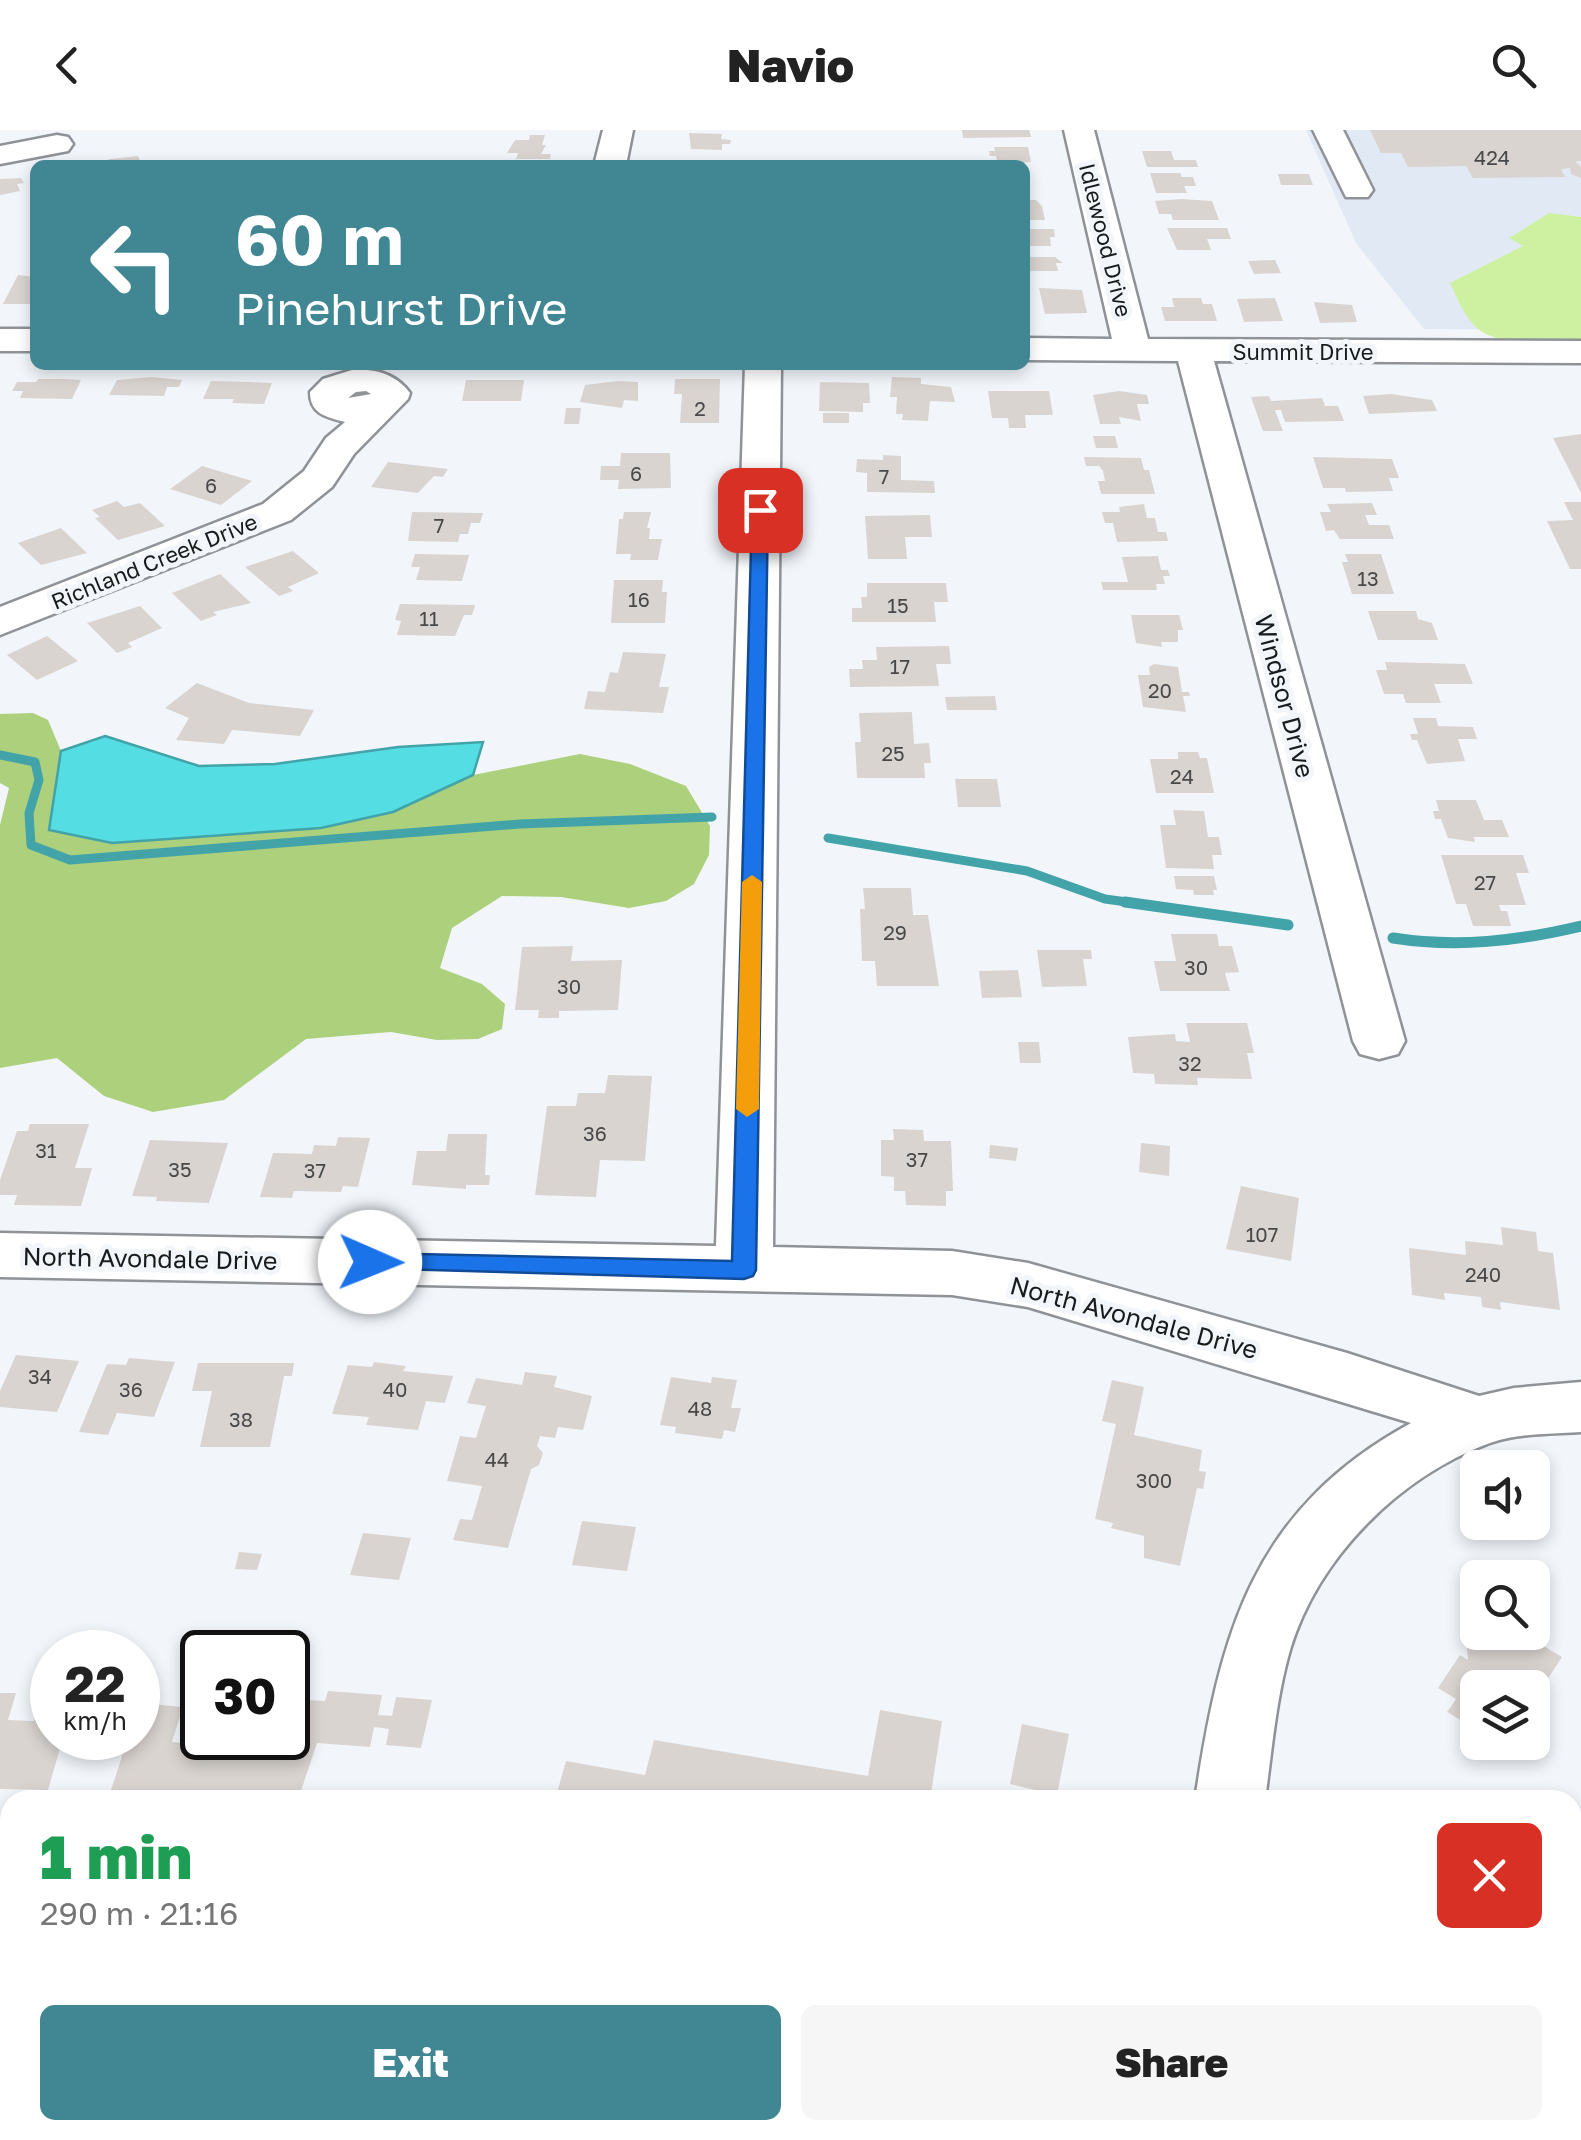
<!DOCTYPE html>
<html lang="en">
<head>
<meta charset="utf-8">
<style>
  :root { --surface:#fff; --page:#f6f6f6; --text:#222; --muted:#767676; --accent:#418693 }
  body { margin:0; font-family:"Golos Text",sans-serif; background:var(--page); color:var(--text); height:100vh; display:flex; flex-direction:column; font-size:38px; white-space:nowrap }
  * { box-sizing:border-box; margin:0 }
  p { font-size:32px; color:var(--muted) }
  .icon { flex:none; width:55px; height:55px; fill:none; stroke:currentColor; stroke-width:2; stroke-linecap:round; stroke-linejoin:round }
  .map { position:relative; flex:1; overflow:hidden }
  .panel { position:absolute; left:0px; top:1660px; width:1582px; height:350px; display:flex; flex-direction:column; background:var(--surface); border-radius:30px 30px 0 0; box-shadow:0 5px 15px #0003 }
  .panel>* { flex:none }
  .hud { position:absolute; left:30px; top:30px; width:1000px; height:210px; border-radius:15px; box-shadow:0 5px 15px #0003; background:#418693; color:#fff; overflow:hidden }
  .tools { position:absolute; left:1460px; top:1320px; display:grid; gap:20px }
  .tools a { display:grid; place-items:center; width:90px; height:90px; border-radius:15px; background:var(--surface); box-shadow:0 5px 15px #0003; font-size:50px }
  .speed { position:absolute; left:30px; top:1500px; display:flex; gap:20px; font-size:50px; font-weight:700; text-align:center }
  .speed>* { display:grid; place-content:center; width:130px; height:130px; border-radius:50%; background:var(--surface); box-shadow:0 5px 15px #0003; line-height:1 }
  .speed small { font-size:25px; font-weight:400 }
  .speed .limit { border:5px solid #111; border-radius:15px; background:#fff; color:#111 }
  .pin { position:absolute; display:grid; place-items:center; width:85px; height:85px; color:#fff; margin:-42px; border-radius:20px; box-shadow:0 5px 15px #0006 }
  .me { position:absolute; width:110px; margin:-55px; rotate:91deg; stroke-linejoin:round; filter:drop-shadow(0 0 8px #0008) }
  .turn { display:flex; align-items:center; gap:35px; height:210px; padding:0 40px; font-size:45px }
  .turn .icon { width:130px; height:130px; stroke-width:2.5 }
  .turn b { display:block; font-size:70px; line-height:85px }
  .round { display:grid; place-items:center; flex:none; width:105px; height:105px; border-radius:15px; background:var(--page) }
  .head { display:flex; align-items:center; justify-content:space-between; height:170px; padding:0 40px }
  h1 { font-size:60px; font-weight:800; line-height:75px; color:#1e9e55 }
  .cta { display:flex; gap:20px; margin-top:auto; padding:20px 40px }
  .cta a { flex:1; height:115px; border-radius:15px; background:var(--accent); color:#fff; font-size:40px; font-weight:800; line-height:115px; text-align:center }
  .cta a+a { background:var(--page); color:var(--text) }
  header { display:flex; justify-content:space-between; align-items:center; height:130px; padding:0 40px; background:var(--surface); font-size:45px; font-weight:800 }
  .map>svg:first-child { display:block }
  .built { fill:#e0e9f4 }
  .green { fill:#cef1a1 }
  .forest { fill:#acd07c }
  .water { fill:#54dee4; stroke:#42a3a8; stroke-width:2.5 }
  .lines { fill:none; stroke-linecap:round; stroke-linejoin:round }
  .stream-far1 { stroke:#42a3a8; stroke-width:9 }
  .stream { stroke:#42a3a8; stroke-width:11 }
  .building { fill:#d9d4d0 }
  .minor-casing { stroke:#8f9297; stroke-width:5 }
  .minor { fill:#fff; fill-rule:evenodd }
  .route { fill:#1a73e8; stroke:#114b97; stroke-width:2.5 }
  .slow { fill:#f59e0b }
  .labels { text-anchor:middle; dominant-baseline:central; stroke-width:10; stroke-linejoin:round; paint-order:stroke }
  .number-label { font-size:20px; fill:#494849 }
  .far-street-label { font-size:22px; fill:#191a1c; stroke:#f2f6fb }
  .street-label { font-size:25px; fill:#191a1c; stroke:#f2f6fb }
</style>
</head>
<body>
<header><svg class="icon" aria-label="back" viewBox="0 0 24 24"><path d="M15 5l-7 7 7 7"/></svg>Navio<svg class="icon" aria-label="search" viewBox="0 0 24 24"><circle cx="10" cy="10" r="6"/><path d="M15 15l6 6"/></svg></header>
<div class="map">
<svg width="1581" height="2010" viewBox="0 0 1581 2010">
  <rect width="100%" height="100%" fill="#f2f6fb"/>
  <!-- built -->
  <polygon class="built" points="1306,0 1581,0 1581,200 1424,199 1356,113"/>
  <!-- green -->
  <path class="green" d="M1549,83L1581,87V210C1550,210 1497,220 1474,195C1463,184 1457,167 1450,153L1523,116L1509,108Z"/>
  <!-- forest -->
  <polygon class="forest" points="33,583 48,590 61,621 49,700 393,682 473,645 580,624 630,634 686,656 710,696 709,725 694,754 666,771 629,778 561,767 502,766 452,798 440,838 482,854 505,874 502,899 478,909 437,910 391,902 306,909 224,970 153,982 104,966 57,928 0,938 0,695 9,658 0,653 0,584"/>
  <!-- water -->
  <polygon class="water" points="105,606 199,636 275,634 398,617 483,612 473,645 393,682 321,698 112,713 49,700 61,621"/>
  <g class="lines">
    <!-- stream-far1 -->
    <g class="stream-far1">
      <polyline points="0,625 35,632 39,650 29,683 31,715 70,730 520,694 712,687"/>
      <polyline points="828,708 1027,741 1105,769 1142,774"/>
    </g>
    <!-- stream -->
    <g class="stream">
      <polyline points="1125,772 1288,795"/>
      <path d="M1393,808C1457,818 1518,811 1581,796"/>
    </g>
  </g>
  <!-- building -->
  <g class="building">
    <polygon points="962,0 1029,0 1031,7 963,8"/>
    <polygon points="1370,0 1581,0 1581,31 1575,31 1581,37 1581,48 1571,44 1570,38 1561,39 1565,47 1473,48 1466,36 1408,37 1401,23 1381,23"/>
    <polygon points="689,3 722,4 721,9 731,10 730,14 722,14 722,20 691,19"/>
    <polygon points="530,5 545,5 542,15 546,15 541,24 551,24 550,29 516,29 518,23 507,23 515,10 529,10"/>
    <polygon points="994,17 1028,17 1031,32 998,35 996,26 990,26 989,21 995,21"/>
    <polygon points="1142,21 1171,21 1174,30 1196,30 1198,37 1147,37"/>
    <polygon points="138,26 142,35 98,35 110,29"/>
    <polygon points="1150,43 1180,43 1182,47 1193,47 1196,56 1184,56 1187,63 1156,63"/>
    <polygon points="1278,44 1309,44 1313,55 1281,55"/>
    <polygon points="21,48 24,53 17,54 20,61 0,65 0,49"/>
    <polygon points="1181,69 1212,71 1219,90 1173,90 1171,84 1159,84 1155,71"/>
    <polygon points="1025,70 1036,70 1042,76 1045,90 1025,90"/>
    <polygon points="1167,98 1227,98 1231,109 1207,109 1211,120 1177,120"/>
    <polygon points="1025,99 1054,99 1055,107 1050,107 1051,116 1025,116"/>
    <polygon points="1025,127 1055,127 1063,133 1056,133 1058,141 1025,141"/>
    <polygon points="1275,130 1281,143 1254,144 1248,131"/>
    <polygon points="18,145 35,147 35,174 3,174"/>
    <polygon points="1039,158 1082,160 1087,183 1045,184"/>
    <polygon points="1172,168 1201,168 1203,174 1212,174 1217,191 1165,191 1161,177 1174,177"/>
    <polygon points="1275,168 1283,191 1244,192 1237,169"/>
    <polygon points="1314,172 1352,175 1357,192 1320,193"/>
    <polygon points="151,247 182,250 179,257 167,257 164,266 109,265 117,250"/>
    <polygon points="892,247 921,248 921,254 951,257 955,272 930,271 928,291 902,290 903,284 896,284 897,267 890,267"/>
    <polygon points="38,249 65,249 81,250 72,269 20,268 23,261 12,261 17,252 36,252"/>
    <polygon points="675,249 720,249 719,293 680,293 682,264 674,264"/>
    <polygon points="466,250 524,250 521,271 462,271"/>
    <polygon points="211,251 250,252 272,253 264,274 232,273 234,269 203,269"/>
    <polygon points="618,251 638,252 638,271 624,270 622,278 580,272 585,255"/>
    <polygon points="820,252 869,253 870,273 863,273 863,282 819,281"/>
    <polygon points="988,261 1049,261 1053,285 1025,285 1026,298 1009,298 1008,288 992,288"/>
    <polygon points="1119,261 1147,265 1149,274 1137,274 1141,291 1119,287 1121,294 1100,294 1093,265"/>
    <polygon points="1391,264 1432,270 1437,281 1369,284 1363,266"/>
    <polygon points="1269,266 1271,271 1322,268 1325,276 1338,276 1344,291 1285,292 1281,280 1275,280 1283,301 1263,301 1251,267"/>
    <polygon points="566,278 581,278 579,294 564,294"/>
    <rect x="823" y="283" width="26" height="10"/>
    <polygon points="1581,304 1581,363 1553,308"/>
    <polygon points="1093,306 1115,306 1118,318 1096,318"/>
    <polygon points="621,323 670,323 671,358 618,359 619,350 600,350 601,336 620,336"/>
    <polygon points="883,325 901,326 901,350 934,351 935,363 867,362 867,343 856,342 857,329 883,330"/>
    <polygon points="1084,327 1141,328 1144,340 1149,340 1155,364 1101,364 1098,351 1105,351 1103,341 1099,336 1086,336"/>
    <polygon points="1313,327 1392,329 1399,348 1389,348 1393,361 1346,362 1345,358 1323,358"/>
    <polygon points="388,332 448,339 443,347 434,346 418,363 371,357"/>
    <polygon points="202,336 252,351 221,375 170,359"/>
    <polygon points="117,371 124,377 140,373 165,396 118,410 95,388 100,387 92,380"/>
    <polygon points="1564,372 1581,372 1581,439 1570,439 1547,391 1573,390"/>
    <polygon points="1372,373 1377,385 1365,385 1369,395 1389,395 1394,409 1340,409 1334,400 1326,401 1320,382 1331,382 1327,374"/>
    <polygon points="1144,374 1147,388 1155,388 1158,402 1166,402 1168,411 1117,412 1113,393 1105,393 1102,382 1120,382 1119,377"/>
    <polygon points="412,382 483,383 480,393 471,393 468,404 460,404 458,412 408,411"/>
    <polygon points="624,382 651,382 647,398 650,398 649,409 662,409 658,430 630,430 631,424 616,424 619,389 623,389"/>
    <polygon points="930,385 932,407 905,407 907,429 868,429 865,386"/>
    <polygon points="61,398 87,423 41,435 18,413"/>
    <polygon points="293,421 319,443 288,457 293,461 279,466 245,437"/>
    <polygon points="415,424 469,425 462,451 416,450 420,437 411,437"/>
    <polygon points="1345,424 1381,424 1394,464 1352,464 1342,432 1348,432"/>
    <polygon points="1158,426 1161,440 1168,440 1170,446 1163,446 1165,454 1156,454 1157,460 1103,460 1101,452 1128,452 1122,427"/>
    <polygon points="220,444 251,473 213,482 217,485 201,491 172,463"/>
    <polygon points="614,450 663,450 662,462 667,462 665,493 611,493"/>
    <polygon points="867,453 946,453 948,472 934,472 936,492 852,492 852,478 862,478 861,467 867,467"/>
    <polygon points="400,474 475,475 472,485 464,485 455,506 397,505 401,491 395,490"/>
    <polygon points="140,476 162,498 128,513 132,517 117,523 87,493"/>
    <polygon points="1368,481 1416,481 1418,489 1432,493 1438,510 1378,510"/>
    <polygon points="1131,485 1179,485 1183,500 1178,500 1178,512 1161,512 1162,517 1136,513"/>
    <polygon points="47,506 78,531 37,550 7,525"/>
    <polygon points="949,516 951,534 936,534 939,556 850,557 849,539 863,539 862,530 877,530 876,517"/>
    <polygon points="623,522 666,524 659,557 669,557 663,583 584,579 588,561 605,562 610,542 618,543"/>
    <polygon points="1385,532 1465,534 1473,554 1434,554 1441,573 1406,573 1403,564 1384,564 1376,540 1387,540"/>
    <polygon points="1154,534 1178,537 1182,562 1189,562 1190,566 1183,566 1186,582 1143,577 1138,545 1150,545 1149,537"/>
    <polygon points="197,553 249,573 314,580 300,606 232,600 224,614 176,610 189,588 165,578"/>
    <polygon points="995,566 997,580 947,580 945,567"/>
    <polygon points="912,582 914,614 929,613 931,633 924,633 925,648 857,648 855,612 861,612 859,583"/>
    <polygon points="1413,588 1436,588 1438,596 1473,597 1477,609 1458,609 1465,631 1427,634 1417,610 1412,610 1410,604 1418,604"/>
    <polygon points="1178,622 1198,622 1200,628 1207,628 1214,663 1156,663 1150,629 1178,629"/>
    <polygon points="955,649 997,649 1001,677 958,677"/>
    <polygon points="1436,670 1476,670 1484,690 1502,690 1509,707 1474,707 1475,712 1448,708 1441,689 1435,689 1433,681 1439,681"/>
    <polygon points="1173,680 1204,681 1208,707 1219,707 1222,725 1212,725 1214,739 1166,738 1160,695 1176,695"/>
    <polygon points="1441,725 1523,725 1529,743 1516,743 1526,775 1499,775 1501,781 1507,781 1511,796 1473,796 1466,774 1456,774"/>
    <polygon points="1174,746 1214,746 1217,760 1213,760 1214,765 1194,765 1193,760 1176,759"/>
    <polygon points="863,758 911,758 913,785 928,785 939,856 877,856 875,831 862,831 860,779 865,779"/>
    <polygon points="1171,804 1217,804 1219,816 1232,816 1239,842 1225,843 1230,861 1160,861 1154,831 1176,831"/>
    <polygon points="573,816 571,831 622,830 618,880 559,881 559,888 538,888 539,880 515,880 522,817"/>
    <polygon points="1037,820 1091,820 1092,829 1083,829 1087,856 1042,857"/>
    <polygon points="1018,840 1022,867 982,868 979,841"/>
    <polygon points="1186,893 1247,893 1254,923 1247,923 1252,949 1197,948 1198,955 1155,954 1154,944 1133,943 1128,907 1175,904 1176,911 1190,912"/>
    <polygon points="1018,912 1039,912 1041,933 1020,933"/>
    <polygon points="608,945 652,946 645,1031 600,1030 596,1067 535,1065 547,976 576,976 578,963 605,963"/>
    <polygon points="30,994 89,994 75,1038 92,1038 81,1076 14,1075 17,1065 0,1065 0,1050 17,1001 28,1001"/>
    <polygon points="893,999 923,1000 924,1011 951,1011 953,1061 946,1061 946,1076 906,1075 905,1061 894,1061 894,1047 881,1046 881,1010 894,1010"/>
    <polygon points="448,1004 487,1004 485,1045 490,1045 489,1055 466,1055 466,1059 412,1055 417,1021 446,1021"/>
    <polygon points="338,1007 370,1008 358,1057 343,1056 341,1062 294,1061 292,1068 260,1067 273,1023 312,1024 314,1015 336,1016"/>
    <polygon points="150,1010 228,1013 209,1073 156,1071 157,1067 132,1066"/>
    <polygon points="1141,1013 1170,1016 1169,1046 1139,1042"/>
    <polygon points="990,1015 1018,1018 1016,1031 989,1028"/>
    <polygon points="1241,1056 1299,1068 1291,1131 1226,1119"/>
    <polygon points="1501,1097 1536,1102 1538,1121 1553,1123 1560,1180 1500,1172 1501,1180 1482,1177 1481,1167 1444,1163 1445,1170 1412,1165 1409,1118 1466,1125 1465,1111 1503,1115"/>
    <polygon points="16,1225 79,1231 57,1282 0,1277 0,1261"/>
    <polygon points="129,1228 175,1232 154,1287 117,1283 108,1305 79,1302 107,1234 126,1235"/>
    <polygon points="374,1232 406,1236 403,1241 453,1246 445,1273 426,1271 418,1300 366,1295 369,1287 332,1284 348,1235 372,1237"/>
    <polygon points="198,1233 294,1233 292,1246 284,1246 270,1317 200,1317 212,1261 192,1261"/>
    <polygon points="525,1242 557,1246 554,1257 592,1266 583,1300 558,1297 555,1308 540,1306 537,1316 543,1323 539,1335 531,1339 508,1418 453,1410 460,1389 472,1390 482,1356 447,1351 460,1306 476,1308 486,1276 467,1273 476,1248 522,1255"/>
    <polygon points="671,1247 711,1253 712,1247 737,1250 731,1278 741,1278 735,1302 724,1300 722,1309 675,1303 676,1297 660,1295"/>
    <polygon points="1112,1250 1144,1257 1134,1305 1202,1320 1199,1341 1206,1342 1203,1359 1197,1358 1180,1436 1144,1428 1144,1406 1111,1398 1113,1393 1095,1389 1116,1294 1102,1291"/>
    <polygon points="582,1391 636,1397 627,1441 572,1435"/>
    <polygon points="363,1403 411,1408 399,1450 350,1445"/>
    <polygon points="239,1422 262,1424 257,1440 235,1439"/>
    <polygon points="1498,1502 1520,1502 1562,1527 1532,1573 1532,1558 1478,1558 1478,1600 1447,1582 1456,1569 1438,1558 1460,1525 1468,1530 1467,1518 1472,1511 1480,1511 1484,1507 1491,1511"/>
    <polygon points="328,1561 382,1565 378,1585 392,1586 396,1567 432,1570 421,1618 386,1615 389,1599 374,1597 370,1617 317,1613 298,1670 124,1670 126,1664 110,1663 128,1608 138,1608 150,1574 183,1577 172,1612 235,1617 238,1608 288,1608 288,1593 298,1594 304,1570 325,1571"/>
    <polygon points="0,1563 16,1563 8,1590 34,1591 41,1565 52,1566 52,1608 63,1608 48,1660 0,1659"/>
    <polygon points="880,1580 942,1591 930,1670 848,1670 790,1660 788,1670 555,1670 566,1631 645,1645 654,1610 868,1646"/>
    <polygon points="1022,1594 1069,1604 1057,1665 1010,1654"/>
  </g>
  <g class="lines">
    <defs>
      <g id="minor">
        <polygon points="603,0 633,0 626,35 594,35"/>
        <polygon points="1064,0 1094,0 1148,209 1581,211 1581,233 1214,231 1405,911 1398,924 1379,929 1360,924 1353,911 1178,231 1025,230 1025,208 1112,209"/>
        <polygon points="1313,0 1343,0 1373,60 1368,67 1346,67"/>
        <polygon points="57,5 68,7 73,14 68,21 0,34 0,16"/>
        <rect x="0" y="199" width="35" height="22"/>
        <path d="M745,235H781L773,1117L952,1121L1028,1133L1347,1223L1479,1266L1514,1258L1581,1252V1302C1552,1304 1518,1303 1490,1313C1400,1346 1318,1427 1290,1520C1276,1568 1272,1620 1265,1670H1195C1220,1503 1252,1380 1411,1293L1028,1177L952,1165L0,1147V1103L716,1116Z"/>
        <path d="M352,240C375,238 396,244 410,263L408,269L354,324L332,357L291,390L0,505V477L263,374L304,341L326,308L345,292C326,287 310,284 310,262L323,249ZM366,261L371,264L348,268L356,262Z"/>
        <polygon points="0,1822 10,1823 10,1963 0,1963"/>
        <polygon points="574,2000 700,2000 705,2010 578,2010"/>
        <polygon points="898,2000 1009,2000 1014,2010 902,2010"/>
        <polygon points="1143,2000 1221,2000 1221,2010 1141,2010"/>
      </g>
    </defs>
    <!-- minor casing -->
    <use href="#minor" class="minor-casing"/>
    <!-- minor -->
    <use href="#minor" class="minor"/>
  </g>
  <!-- route -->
  <polygon class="route" points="760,376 768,380 756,1140 753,1146 744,1149 362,1138 358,1132 362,1126 370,1123 732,1131 752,380"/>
  <!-- slow -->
  <polygon class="slow" points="752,745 762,752 759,979 747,987 736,979 742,752"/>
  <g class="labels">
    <!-- number labels -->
    <g class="number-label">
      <text x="1492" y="27">424</text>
      <text x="700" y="278">2</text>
      <text x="636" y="343">6</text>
      <text x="884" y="346">7</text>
      <text x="211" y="355">6</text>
      <text x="439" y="395">7</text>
      <text x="1368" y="448">13</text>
      <text x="639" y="469">16</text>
      <text x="898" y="475">15</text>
      <text x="429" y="488">11</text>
      <text x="900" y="536">17</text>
      <text x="1160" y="560">20</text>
      <text x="893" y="623">25</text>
      <text x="1182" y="646">24</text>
      <text x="1485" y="752">27</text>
      <text x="895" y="802">29</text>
      <text x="1196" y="837">30</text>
      <text x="569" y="856">30</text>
      <text x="1190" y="933">32</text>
      <text x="595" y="1003">36</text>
      <text x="46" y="1020">31</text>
      <text x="917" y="1029">37</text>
      <text x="180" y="1039">35</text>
      <text x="315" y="1040">37</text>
      <text x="1262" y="1104">107</text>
      <text x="1483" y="1144">240</text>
      <text x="40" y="1246">34</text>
      <text x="131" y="1259">36</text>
      <text x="395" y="1259">40</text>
      <text x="700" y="1278">48</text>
      <text x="241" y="1289">38</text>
      <text x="497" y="1329">44</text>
      <text x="1154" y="1350">300</text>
    </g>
    <!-- far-street labels -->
    <g class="far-street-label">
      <text transform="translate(1106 110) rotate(76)">Idlewood Drive</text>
      <text x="1303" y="221">Summit Drive</text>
      <text transform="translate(154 431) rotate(-22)">Richland Creek Drive</text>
    </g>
    <!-- street labels -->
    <g class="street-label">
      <text transform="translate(1285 566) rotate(75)">Windsor Drive</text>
      <text transform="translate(150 1128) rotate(1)">North Avondale Drive</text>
      <text transform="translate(1134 1187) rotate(15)">North Avondale Drive</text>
    </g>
  </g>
</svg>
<div class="tools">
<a><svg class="icon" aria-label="sound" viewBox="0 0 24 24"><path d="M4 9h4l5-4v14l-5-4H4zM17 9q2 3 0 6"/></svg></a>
<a><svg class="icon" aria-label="search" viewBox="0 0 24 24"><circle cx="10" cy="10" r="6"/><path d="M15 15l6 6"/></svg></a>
<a><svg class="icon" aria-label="layers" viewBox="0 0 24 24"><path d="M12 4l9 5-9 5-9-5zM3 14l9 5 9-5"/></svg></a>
</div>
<div class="speed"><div>22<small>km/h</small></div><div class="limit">30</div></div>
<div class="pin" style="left:760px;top:380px;background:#d93025"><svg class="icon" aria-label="arrive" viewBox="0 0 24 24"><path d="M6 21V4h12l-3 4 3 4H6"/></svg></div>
<svg class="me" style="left:370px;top:1132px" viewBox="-20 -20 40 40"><circle r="19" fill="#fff"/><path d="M0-13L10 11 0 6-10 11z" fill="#1a73e8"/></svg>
<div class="hud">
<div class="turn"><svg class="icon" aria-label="left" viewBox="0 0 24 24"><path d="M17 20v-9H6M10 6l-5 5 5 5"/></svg><div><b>60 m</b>Pinehurst Drive</div></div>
</div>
<section class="panel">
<div class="head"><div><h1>1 min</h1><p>290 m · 21:16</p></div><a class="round" style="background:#d93025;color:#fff"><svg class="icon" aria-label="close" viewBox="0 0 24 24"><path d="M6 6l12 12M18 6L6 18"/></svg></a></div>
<div class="cta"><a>Exit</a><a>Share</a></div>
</section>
</div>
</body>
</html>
